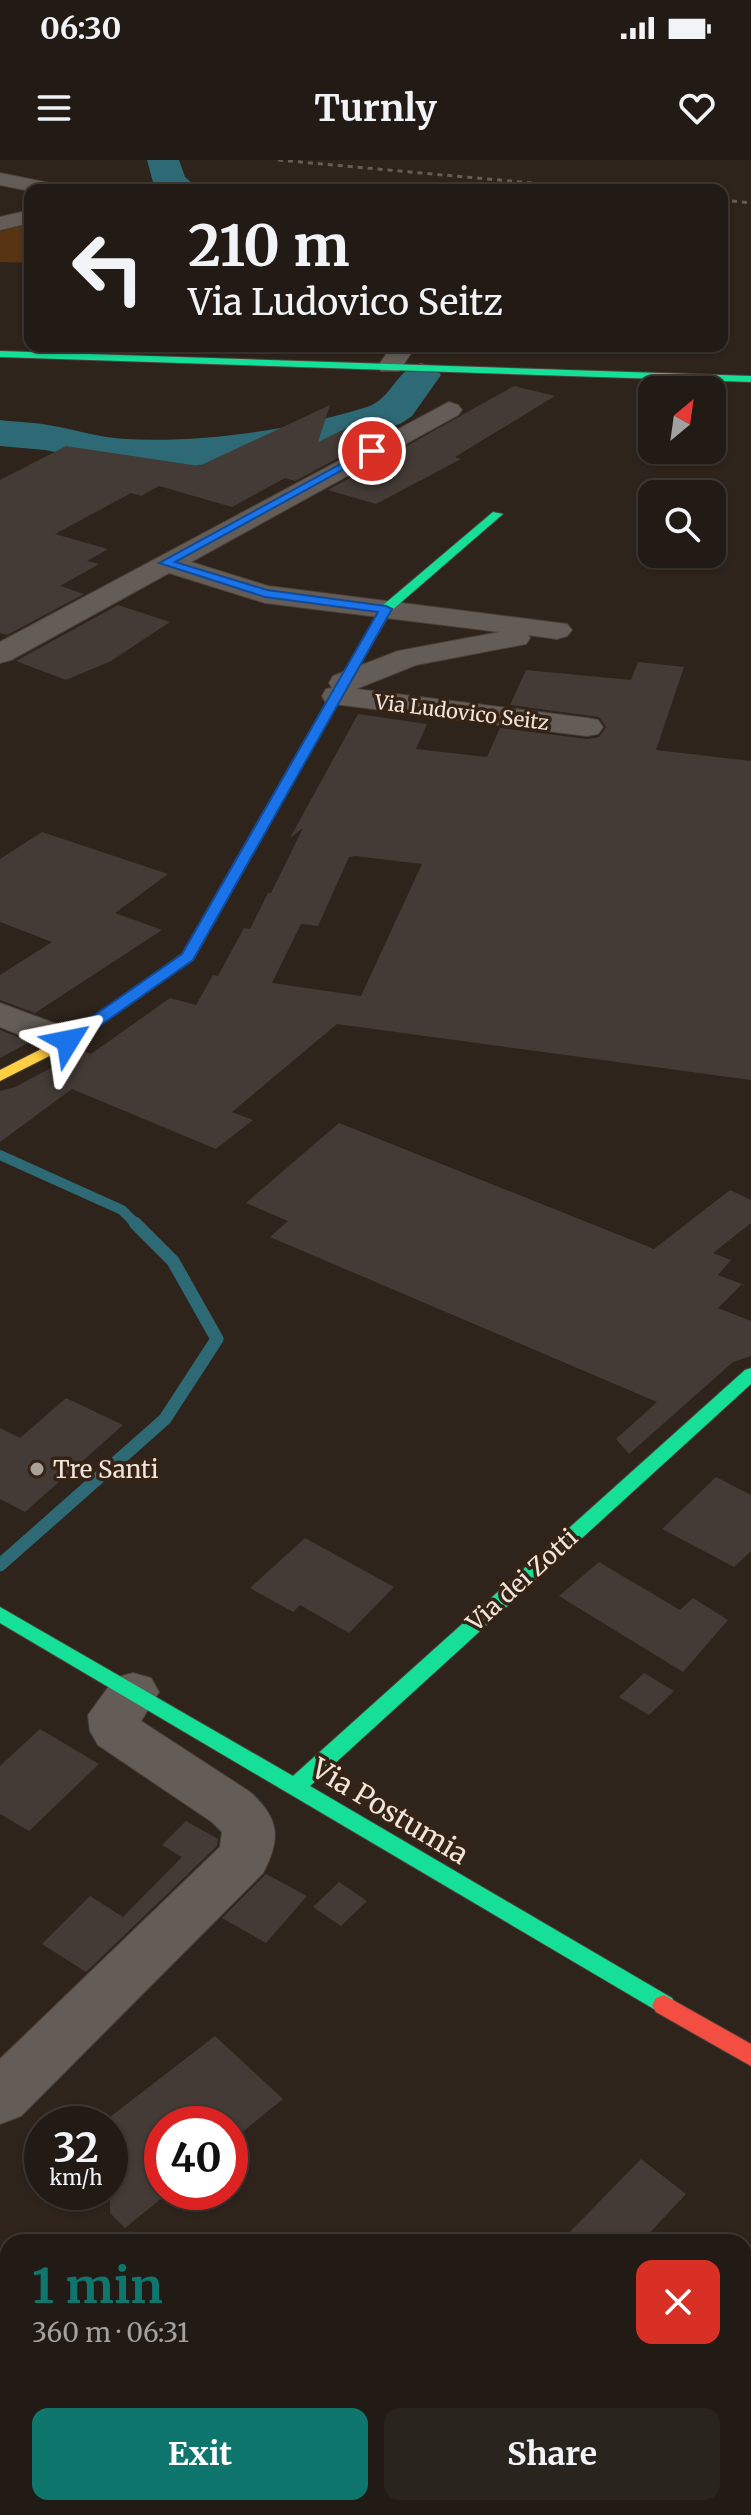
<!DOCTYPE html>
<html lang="en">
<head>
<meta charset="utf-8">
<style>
  :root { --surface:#221b15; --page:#2a241e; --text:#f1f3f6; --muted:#a2a1a0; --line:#3f3934; --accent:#0f766e }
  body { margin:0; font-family:Merriweather,serif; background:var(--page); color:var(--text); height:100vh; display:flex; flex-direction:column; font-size:30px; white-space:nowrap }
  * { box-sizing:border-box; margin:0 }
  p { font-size:26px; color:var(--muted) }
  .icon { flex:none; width:44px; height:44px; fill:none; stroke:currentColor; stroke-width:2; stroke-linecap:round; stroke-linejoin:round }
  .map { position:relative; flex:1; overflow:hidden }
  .sheet { position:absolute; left:0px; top:2074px; width:752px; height:282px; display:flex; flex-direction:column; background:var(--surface); border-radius:24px 24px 0 0; box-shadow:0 2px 6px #0004,0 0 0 2px var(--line) }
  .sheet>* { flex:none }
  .banner { position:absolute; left:24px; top:24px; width:704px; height:168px; border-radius:16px; box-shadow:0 2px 6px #0004,0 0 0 2px var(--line); background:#221b15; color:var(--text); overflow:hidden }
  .needle { width:52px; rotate:29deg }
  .tools { position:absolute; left:638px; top:216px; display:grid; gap:16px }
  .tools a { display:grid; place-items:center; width:88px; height:88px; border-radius:16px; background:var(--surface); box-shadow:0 2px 6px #0004,0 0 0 2px var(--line); font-size:40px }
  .speed { position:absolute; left:24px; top:1946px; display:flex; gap:16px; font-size:40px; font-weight:700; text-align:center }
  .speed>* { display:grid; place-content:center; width:104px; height:104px; border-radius:50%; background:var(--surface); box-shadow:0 2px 6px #0004,0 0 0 2px var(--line); line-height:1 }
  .speed small { font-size:20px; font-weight:400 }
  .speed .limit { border:12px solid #d22; background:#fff; color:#111 }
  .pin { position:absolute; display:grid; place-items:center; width:68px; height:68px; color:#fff; margin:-34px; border:4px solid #fff; border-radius:50%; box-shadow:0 2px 8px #0007 }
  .me { position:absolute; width:88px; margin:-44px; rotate:55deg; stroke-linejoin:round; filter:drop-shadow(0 0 6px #0008) }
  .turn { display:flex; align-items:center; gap:28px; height:168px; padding:0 32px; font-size:36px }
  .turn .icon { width:104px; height:104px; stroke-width:2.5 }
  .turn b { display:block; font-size:56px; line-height:68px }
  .round { display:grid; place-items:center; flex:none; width:84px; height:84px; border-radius:16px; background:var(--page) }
  .overview { display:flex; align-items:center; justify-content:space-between; height:136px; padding:0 32px }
  h1 { font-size:48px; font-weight:700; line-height:60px; color:var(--accent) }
  .action { display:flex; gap:16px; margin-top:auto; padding:16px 32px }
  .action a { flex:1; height:92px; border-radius:16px; background:var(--accent); color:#fff; font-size:32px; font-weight:700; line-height:92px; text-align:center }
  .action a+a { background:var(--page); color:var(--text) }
  .status { display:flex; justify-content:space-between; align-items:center; height:56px; padding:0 40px; background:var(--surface); direction:ltr }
  .status svg { height:22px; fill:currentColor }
  header { display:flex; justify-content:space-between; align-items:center; height:104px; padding:0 32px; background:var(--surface); font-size:36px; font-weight:700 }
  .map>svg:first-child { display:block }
  .green { fill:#583412 }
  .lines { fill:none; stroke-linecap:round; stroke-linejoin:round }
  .stream-far1 { stroke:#2e6a76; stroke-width:10 }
  .stream { stroke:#2e6a76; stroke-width:13 }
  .river { fill:#2e6a76; fill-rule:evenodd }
  .building { fill:#443b36; fill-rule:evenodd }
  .street-casing { stroke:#4a413a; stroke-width:2 }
  .fast-casing { stroke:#4a413a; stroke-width:2 }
  .slow-casing { stroke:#4a413a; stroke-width:2 }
  .jam-casing { stroke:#4a413a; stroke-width:2 }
  .street { fill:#645d57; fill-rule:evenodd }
  .fast { fill:#16e098; fill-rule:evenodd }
  .slow { fill:#ffcf43; fill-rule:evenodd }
  .jam { fill:#f24e42; fill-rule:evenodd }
  .rail { stroke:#645c57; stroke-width:3; stroke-dasharray:5 5; stroke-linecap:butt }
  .route { fill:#1a73e8; stroke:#114b97; stroke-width:2 }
  .poi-dot { fill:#aca198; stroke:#352315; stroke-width:3 }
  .labels { text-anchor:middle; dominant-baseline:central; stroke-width:7; stroke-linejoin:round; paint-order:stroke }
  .far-street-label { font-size:20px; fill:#f0e4db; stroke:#352315 }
  .poi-label { font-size:24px; fill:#f0e4db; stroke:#352315; text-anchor:start }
  .street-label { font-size:24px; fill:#f0e4db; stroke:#352315 }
  .near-street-label { font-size:28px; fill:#f0e4db; stroke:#352315 }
</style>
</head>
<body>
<div class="status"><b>06:30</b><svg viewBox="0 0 49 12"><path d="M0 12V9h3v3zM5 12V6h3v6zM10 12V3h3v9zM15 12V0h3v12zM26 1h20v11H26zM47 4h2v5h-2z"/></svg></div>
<header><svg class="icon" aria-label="menu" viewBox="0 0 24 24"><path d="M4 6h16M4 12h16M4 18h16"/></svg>Turnly<svg class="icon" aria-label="heart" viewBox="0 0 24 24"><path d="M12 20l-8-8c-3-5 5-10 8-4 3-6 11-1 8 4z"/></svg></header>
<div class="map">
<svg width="751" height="2355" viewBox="0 0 751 2355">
  <rect width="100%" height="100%" fill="#2e241c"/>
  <!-- green -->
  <polygon class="green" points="30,64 30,103 0,102 0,71"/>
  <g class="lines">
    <!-- stream-far1 -->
    <polyline class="stream-far1" points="0,995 122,1050 137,1065"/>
    <!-- stream -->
    <polyline class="stream" points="0,1405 165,1259 217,1179 173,1101 135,1063"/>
    <!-- river -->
    <g class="river">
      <polygon points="147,0 179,0 185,17 200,30 160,30 153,22"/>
      <path d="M421,203L435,207L441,215L412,256L400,264L317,285L195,306L123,305L45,290L0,286V260C16,262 33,262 48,265C74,269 100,278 126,279C203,283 293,270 367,247C392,239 396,209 421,203Z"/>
    </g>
  </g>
  <!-- building -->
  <g class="building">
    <polygon points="514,226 555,236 455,297 461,299 376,344 328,330"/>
    <polygon points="330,245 318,282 359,262 385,273 295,321 285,318 232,347 159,326 141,336 131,333 55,374 108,389 87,401 99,404 60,426 84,434 7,475 0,473 0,320 66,286 199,306"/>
    <polygon points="118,445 170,462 111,501 66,520 16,501"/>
    <path d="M638,502L684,507L656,590L751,601V920L337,864L232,952L253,960L216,989L72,929L0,982V931L15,927L83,891L91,894L170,838L196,845L213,815L218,816L244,768L250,769L268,733H271L303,668L290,678L358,554L427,564L416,589L487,597L500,568L587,579L599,577L606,567L599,557L510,545L526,510L631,520ZM355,696L422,704L361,836L272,823L301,764L318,766L349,697Z"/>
    <polygon points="42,672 168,714 115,753 162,770 35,853 0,840 0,815 52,782 0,762 0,699"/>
    <polygon points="0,870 30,882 0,898"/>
    <polygon points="339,963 654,1089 730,1030 751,1040 751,1063 713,1093 731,1100 718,1115 742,1124 718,1148 751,1161 751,1196 733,1202 629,1294 616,1279 657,1242 270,1077 288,1061 246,1043"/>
    <polygon points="66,1238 123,1265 25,1352 0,1339 0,1268 20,1278"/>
    <polygon points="716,1317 751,1335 751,1391 734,1407 662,1369"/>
    <polygon points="305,1378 394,1427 349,1473 300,1445 293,1452 250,1428"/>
    <polygon points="599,1402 680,1450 693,1438 728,1460 683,1512 559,1436"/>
    <polygon points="644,1513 674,1531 649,1555 619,1537"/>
    <polygon points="40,1569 99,1604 29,1671 0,1654 0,1606"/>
    <polygon points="186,1661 218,1679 217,1686 86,1812 42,1784 90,1736 123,1757 182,1697 162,1685"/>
    <polygon points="266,1714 307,1736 266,1783 222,1758"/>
    <polygon points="339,1722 367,1741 341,1766 313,1747"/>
    <polygon points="215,1876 283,1939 230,1982 230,1964 162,1964 162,2038 125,2068 110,2053 110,1957"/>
    <polygon points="641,1999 686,2034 641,2082 560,2082"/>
  </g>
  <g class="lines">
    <defs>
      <g id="street">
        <polygon points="0,13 64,26 67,30 30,31 0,25"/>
        <polygon points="30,50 30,63 0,70 0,57"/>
        <polygon points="392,186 416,186 399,211 381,211 378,206"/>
        <polygon points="449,242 458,245 462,250 458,255 191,402 268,426 567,464 572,470 567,476 557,479 528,475 530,478 526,484 416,505 356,529 587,558 598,560 603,567 598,574 587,576 326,543 322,536 326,529 332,528 329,523 333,516 398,491 500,472 265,443 169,413 11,500 0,503 0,482"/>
        <polygon points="0,843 81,873 87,881 81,889 68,892 55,889 0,867"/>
        <path d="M133,1513L151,1518L159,1532L141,1561L250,1632C280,1659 281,1679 263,1713L21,1956L0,1964V1899L220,1687L222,1672L212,1662L98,1585L90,1571L88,1555L115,1518Z"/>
      </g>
      <g id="fast">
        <polygon points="0,191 751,216 751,222 0,197"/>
        <polygon points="493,352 503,354 391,451 327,562 316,565 315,562 382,446"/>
        <polygon points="751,1208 751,1224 310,1626 672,1838 676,1845 672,1852 664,1855 0,1463 0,1447 293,1616 745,1210"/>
        <polygon points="0,2330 8,2334 8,2348 20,2348 23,2355 0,2355"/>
      </g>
      <polygon id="slow" points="321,558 327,562 193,800 73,884 0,921 0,910 63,878 182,794 315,562"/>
      <polygon id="jam" points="664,1835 751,1884 751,1906 656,1852 652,1845 656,1838"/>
    </defs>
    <!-- street casing -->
    <use href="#street" class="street-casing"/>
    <!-- fast casing -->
    <use href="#fast" class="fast-casing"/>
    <!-- slow casing -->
    <use href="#slow" class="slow-casing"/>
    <!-- jam casing -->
    <use href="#jam" class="jam-casing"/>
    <!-- street -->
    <use href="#street" class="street"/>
    <!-- fast -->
    <use href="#fast" class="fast"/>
    <!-- slow -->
    <use href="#slow" class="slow"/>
    <!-- jam -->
    <use href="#jam" class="jam"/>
    <!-- rail -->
    <g class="rail">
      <polyline points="278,0 609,30"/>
      <polyline points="722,40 751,43"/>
    </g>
  </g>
  <!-- route -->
  <polygon class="route" points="368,289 377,291 175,402 267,430 386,446 392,449 193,800 74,884 63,884 63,877 182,794 378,452 265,437 159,403"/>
  <!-- markers -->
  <circle class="poi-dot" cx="37" cy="1309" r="8"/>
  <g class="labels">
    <!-- far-street labels -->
    <g class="far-street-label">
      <text transform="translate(462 552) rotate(7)">Via Ludovico Seitz</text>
    </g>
    <!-- poi labels -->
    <g class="poi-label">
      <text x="53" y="1309">Tre Santi</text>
    </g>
    <!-- street labels -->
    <g class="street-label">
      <text transform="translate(522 1420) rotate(-42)">Via dei Zotti</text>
    </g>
    <!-- near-street labels -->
    <g class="near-street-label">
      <text transform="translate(390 1651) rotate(31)">Via Postumia</text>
    </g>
  </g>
</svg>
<div class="tools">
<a><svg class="needle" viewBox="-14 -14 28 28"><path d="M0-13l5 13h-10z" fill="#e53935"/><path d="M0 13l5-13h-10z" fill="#a2a1a0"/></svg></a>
<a><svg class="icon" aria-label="search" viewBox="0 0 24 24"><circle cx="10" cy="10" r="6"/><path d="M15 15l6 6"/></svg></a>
</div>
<div class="speed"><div>32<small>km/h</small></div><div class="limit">40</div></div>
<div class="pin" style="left:372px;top:291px;background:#d93025"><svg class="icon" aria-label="arrive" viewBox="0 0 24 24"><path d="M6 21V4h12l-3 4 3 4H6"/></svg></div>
<svg class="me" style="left:68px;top:881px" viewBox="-20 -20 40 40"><path d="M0-17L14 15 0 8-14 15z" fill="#1a73e8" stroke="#fff" stroke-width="4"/></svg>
<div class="banner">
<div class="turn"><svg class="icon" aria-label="left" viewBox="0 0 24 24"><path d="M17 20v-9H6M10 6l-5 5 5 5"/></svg><div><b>210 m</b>Via Ludovico Seitz</div></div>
</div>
<section class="sheet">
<div class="overview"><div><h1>1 min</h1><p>360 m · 06:31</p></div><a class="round" style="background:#d93025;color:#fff"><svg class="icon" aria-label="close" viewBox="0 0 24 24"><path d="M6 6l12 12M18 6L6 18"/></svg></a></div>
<div class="action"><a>Exit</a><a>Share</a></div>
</section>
</div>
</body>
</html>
